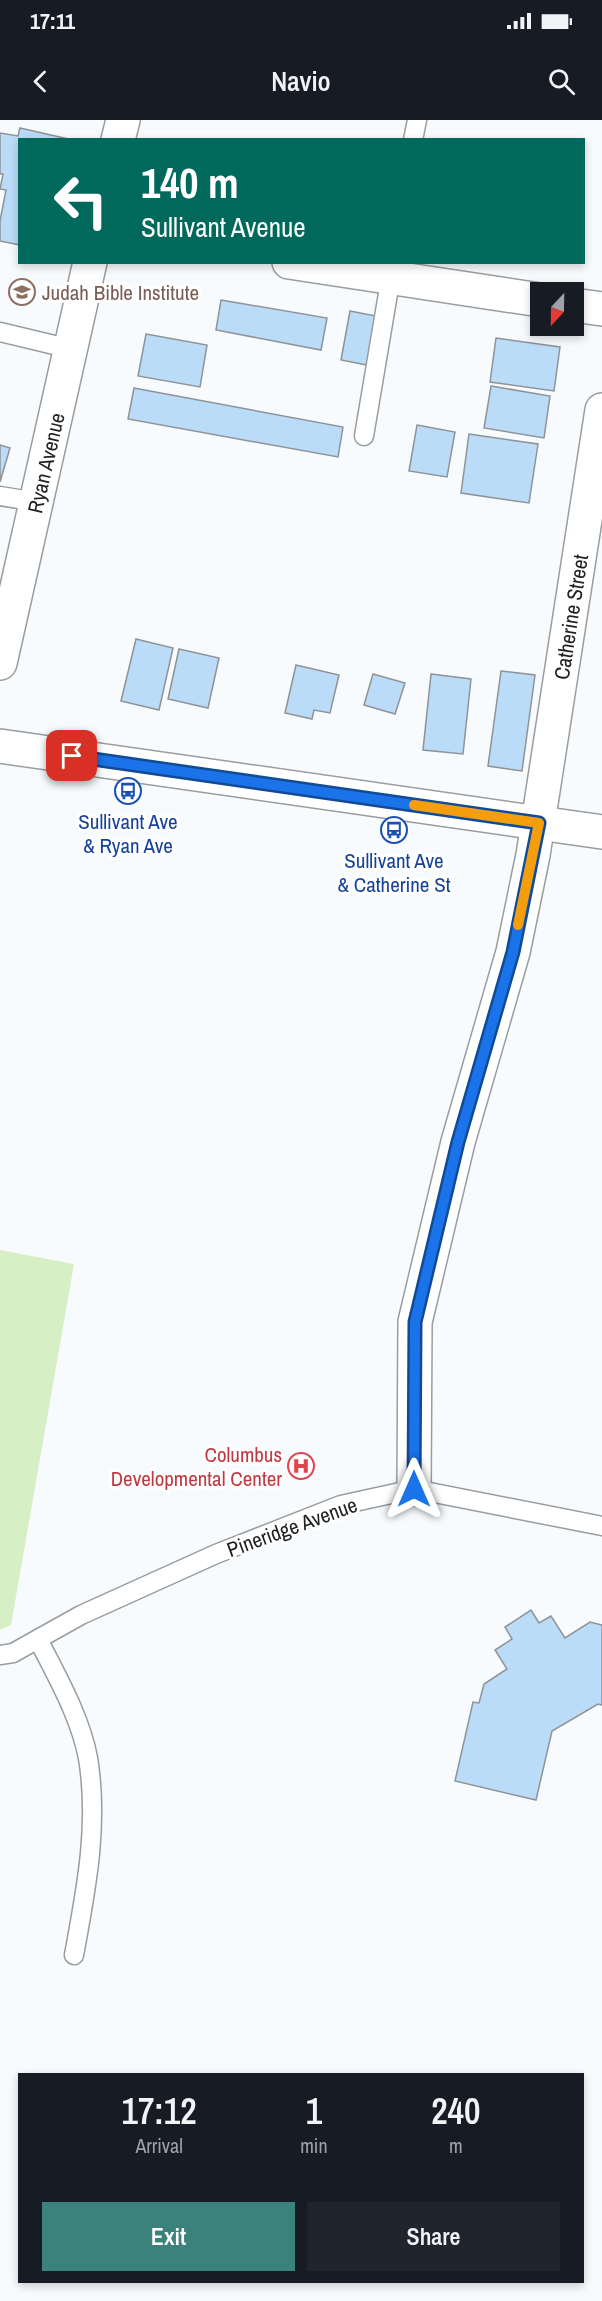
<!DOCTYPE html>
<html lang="en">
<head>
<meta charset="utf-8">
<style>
  :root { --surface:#171b24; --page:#20242c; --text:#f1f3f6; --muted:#9ea1a6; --accent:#3c827c }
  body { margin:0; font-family:"Archivo Narrow",sans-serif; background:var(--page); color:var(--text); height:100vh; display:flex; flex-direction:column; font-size:22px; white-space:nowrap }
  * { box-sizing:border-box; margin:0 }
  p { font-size:20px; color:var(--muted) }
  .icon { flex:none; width:33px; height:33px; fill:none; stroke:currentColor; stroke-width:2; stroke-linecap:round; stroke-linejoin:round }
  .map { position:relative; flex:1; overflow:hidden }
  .drawer { position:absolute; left:18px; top:1953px; width:566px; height:210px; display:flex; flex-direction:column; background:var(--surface); border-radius:0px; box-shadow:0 3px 9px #0003 }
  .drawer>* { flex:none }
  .hud { position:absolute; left:18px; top:18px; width:567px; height:126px; border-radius:0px; box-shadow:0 3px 9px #0003; background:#00695c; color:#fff; overflow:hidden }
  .needle { width:39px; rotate:202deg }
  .tools { position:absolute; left:530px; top:162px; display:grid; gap:12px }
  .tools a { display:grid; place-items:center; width:54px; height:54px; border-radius:0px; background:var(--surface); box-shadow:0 3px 9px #0003; font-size:30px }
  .pin { position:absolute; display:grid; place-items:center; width:51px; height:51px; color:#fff; margin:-26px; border-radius:12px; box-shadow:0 3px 9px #0006 }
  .me { position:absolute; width:66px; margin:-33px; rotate:0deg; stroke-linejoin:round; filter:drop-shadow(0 0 4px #0008) }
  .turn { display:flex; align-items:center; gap:21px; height:126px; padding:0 24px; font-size:27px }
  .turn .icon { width:78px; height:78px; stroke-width:2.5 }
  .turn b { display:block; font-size:42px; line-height:51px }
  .eta { display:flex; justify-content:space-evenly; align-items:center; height:102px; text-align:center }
  .eta b { font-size:36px; font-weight:600; line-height:42px }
  .cta { display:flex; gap:12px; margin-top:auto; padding:12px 24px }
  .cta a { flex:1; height:69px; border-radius:0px; background:var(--accent); color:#fff; font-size:24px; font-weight:600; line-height:69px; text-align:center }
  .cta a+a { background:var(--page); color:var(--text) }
  .status { display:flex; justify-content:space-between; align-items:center; height:42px; padding:0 30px; background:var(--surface); direction:ltr }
  .status svg { height:16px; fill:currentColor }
  header { display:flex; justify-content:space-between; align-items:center; height:78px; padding:0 24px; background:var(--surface); font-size:27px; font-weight:600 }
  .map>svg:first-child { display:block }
  .green { fill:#d7efc5 }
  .building { fill:#badcf8; stroke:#8f9396; stroke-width:1.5 }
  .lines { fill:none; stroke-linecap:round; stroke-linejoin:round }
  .lane-casing { stroke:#9a9da0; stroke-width:21 }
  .street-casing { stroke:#9a9da0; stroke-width:36 }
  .secondary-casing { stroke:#9a9da0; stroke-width:36 }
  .lane { stroke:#fff; stroke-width:18 }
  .street { stroke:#fff; stroke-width:33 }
  .secondary { stroke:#fff; stroke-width:33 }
  .route-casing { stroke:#114b97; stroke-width:15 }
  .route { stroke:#1a73e8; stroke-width:10 }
  .slow { stroke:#f59e0b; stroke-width:10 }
  .labels { text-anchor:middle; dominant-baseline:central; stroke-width:6; stroke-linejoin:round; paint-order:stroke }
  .education-label { font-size:21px; fill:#785e54; stroke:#fff; text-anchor:start }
  .street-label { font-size:21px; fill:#202223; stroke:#fff }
  .transit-label { font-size:21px; fill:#164399; stroke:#fff }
  .health-label { font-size:21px; fill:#be3a42; stroke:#fff; text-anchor:end }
</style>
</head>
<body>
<div class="status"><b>17:11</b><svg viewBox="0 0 49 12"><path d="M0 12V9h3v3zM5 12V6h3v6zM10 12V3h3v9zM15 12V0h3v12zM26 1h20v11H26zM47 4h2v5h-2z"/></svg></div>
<header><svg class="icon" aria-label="back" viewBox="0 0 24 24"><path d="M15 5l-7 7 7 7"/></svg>Navio<svg class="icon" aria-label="search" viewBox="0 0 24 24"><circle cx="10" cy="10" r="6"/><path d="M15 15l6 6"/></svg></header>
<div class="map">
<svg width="602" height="2181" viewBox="0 0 602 2181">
  <rect width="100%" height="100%" fill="#f7fbfe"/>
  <!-- green -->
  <polygon class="green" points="0,1130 74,1144 11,1505 0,1510"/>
  <!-- building -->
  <g class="building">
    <polygon points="20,8 73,20 20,20 20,125 0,121 0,101 6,70 0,69 3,54 0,54 0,13 18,16"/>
    <polygon points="221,180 327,198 321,230 216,210"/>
    <polygon points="350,191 381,197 372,246 341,240"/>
    <polygon points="146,214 207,225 200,267 138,256"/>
    <polygon points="496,218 560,227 554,271 490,262"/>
    <polygon points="491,266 550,276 544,318 484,308"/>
    <polygon points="134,268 343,307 338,337 128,299"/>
    <polygon points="417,305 455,312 447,357 409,351"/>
    <polygon points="469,314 538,324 529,383 461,373"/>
    <polygon points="0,325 10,328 0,362"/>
    <polygon points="136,519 173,528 159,590 121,581"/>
    <polygon points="179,529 219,538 208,588 168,579"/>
    <polygon points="296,545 339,555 330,593 314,590 312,599 285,593"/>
    <polygon points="501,551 535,555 522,651 488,646"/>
    <polygon points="373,554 405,563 395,594 364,585"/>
    <polygon points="431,554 471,559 463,634 423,630"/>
    <polygon points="531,1490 539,1503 551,1496 565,1518 590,1502 602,1505 602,1585 598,1584 552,1611 536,1680 455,1661 473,1582 479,1583 484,1564 507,1549 495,1530 512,1519 505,1507"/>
  </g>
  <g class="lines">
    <defs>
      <g id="lane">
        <polyline points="413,20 417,0"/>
        <polyline points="0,212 71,229"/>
        <polyline points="364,316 392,150"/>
        <polyline points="0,376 37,382"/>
        <path d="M38,1519C57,1557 80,1596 88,1638C99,1705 86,1770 74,1835"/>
        <polyline points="0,1535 13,1533 81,1495 216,1434 341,1385 414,1369 602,1406"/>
      </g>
      <g id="street">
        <polyline points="118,20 123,0"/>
        <polyline points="289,142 540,180"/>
        <polyline points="573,185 602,189"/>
        <polyline points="0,543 90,142"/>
        <polyline points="414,1369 415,1202 458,1022 513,832 533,735 602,290"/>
      </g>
      <polyline id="secondary" points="0,626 602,712"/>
    </defs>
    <!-- lane casing -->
    <use href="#lane" class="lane-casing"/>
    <!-- street casing -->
    <use href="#street" class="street-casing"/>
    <!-- secondary casing -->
    <use href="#secondary" class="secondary-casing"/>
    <!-- lane -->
    <use href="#lane" class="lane"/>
    <!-- street -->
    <use href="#street" class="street"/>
    <!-- secondary -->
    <use href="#secondary" class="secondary"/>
  </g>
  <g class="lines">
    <defs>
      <polyline id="route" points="72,636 539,703 513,832 458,1022 415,1202 414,1369"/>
    </defs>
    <!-- route casing -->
    <use href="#route" class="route-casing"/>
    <!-- route -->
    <use href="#route" class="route"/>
    <!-- slow -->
    <polyline class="slow" points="414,685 539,703 518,805"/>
  </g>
  <!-- icons -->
  <defs>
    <symbol id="school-ring" viewBox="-11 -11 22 22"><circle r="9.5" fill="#fff" stroke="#8d6e63" stroke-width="1.5"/><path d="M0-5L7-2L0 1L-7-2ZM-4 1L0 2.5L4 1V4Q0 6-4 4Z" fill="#8d6e63"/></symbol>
    <symbol id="bus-ring" viewBox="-11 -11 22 22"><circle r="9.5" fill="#fff" stroke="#1a4fb4" stroke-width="1.5"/><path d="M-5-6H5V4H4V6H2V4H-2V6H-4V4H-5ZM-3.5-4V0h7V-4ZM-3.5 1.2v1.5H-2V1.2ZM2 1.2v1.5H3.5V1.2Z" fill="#1a4fb4"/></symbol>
    <symbol id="hospital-ring" viewBox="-11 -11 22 22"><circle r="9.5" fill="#fff" stroke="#e0444e" stroke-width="1.5"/><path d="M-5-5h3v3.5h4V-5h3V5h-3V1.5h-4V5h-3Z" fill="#e0444e"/></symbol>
  </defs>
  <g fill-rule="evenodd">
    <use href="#school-ring" x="7" y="157" width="30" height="30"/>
    <use href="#bus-ring" x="113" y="656" width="30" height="30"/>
    <use href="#bus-ring" x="379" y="695" width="30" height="30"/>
    <use href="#hospital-ring" x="286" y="1331" width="30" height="30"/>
  </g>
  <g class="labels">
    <!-- education labels -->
    <g class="education-label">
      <text x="42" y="172">Judah Bible Institute</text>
    </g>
    <!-- street labels -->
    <g class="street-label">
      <text transform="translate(46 343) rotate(-77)">Ryan Avenue</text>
      <text transform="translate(571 497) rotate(-81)">Catherine Street</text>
      <text transform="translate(292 1407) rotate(-20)">Pineridge Avenue</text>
    </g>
    <!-- transit labels -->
    <g class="transit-label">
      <text x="128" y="701">Sullivant Ave<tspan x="128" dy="24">&amp; Ryan Ave</tspan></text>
      <text x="394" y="740">Sullivant Ave<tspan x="394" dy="24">&amp; Catherine St</tspan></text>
    </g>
    <!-- health labels -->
    <g class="health-label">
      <text x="282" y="1334">Columbus<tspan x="282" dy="24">Developmental Center</tspan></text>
    </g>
  </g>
</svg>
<div class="tools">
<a><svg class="needle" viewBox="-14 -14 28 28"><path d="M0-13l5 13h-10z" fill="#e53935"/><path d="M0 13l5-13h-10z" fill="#9ea1a6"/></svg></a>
</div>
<div class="pin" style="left:72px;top:636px;background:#d93025"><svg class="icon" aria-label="arrive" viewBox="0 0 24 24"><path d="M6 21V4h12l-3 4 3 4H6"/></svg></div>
<svg class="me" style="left:414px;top:1369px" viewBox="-20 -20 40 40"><path d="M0-17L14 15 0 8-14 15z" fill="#1a73e8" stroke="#fff" stroke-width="4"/></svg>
<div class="hud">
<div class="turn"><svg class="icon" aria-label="left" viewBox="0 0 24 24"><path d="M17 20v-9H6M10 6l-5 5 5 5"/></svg><div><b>140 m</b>Sullivant Avenue</div></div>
</div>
<section class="drawer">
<div class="eta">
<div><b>17:12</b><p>Arrival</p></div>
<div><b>1</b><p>min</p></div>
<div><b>240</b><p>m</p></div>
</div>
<div class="cta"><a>Exit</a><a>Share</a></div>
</section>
</div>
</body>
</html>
